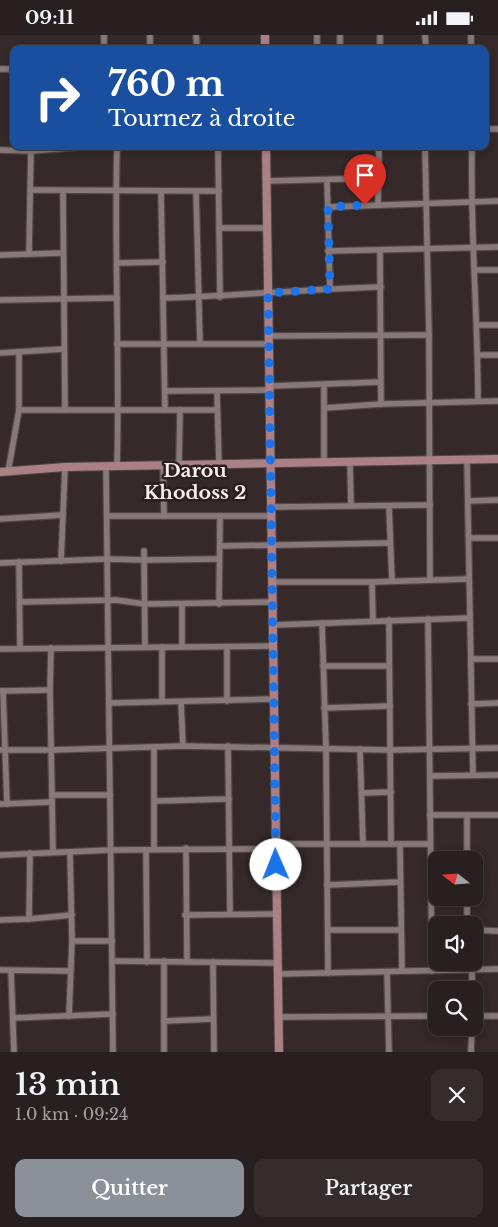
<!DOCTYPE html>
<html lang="fr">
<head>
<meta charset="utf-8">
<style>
  :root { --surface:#281f20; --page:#342c2d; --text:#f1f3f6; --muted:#a5a2a5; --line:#443d3e; --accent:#8c9099 }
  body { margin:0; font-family:"Libre Baskerville",serif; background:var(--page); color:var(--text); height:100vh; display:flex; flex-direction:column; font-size:19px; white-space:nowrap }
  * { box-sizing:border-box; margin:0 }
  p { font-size:16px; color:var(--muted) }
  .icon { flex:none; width:28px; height:28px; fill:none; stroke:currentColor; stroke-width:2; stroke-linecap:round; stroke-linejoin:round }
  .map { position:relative; height:1017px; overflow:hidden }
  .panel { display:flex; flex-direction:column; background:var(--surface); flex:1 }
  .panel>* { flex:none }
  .banner { position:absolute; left:10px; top:10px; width:479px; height:105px; border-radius:10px; box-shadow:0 2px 8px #0003,0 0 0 1px var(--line); background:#1a4fa0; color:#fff; overflow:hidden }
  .needle { width:32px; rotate:287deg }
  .controls { position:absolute; left:428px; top:816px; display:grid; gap:10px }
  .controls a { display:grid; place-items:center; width:55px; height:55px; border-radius:10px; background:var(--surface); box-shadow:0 2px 8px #0003,0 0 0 1px var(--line); font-size:25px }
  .pin { position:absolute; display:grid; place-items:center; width:42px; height:42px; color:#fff; margin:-51px -21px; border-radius:50% 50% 50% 0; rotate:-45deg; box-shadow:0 0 5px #0007 }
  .pin .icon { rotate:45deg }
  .me { position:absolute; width:55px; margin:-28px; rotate:359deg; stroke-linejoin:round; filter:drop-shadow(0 0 4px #0008) }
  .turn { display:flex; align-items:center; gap:18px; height:105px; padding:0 15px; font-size:22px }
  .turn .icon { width:65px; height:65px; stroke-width:2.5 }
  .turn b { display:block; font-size:35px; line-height:42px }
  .round { display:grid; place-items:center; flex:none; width:52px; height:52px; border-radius:10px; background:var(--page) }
  .overview { display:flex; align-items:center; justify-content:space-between; height:85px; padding:0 15px }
  h1 { font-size:30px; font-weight:600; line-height:38px }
  .cta { display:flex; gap:10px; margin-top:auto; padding:10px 15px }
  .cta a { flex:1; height:58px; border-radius:10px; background:var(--accent); color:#fff; font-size:20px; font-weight:600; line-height:58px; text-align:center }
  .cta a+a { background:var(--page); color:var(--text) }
  .status { display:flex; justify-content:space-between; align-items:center; height:35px; padding:0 25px; background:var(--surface); direction:ltr }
  .status svg { height:14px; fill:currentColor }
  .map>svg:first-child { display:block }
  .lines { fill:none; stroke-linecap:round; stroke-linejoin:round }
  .street-casing { stroke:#514648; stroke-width:8 }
  .secondary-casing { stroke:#514648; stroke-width:10 }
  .street { stroke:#877879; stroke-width:5.5 }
  .secondary { stroke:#aa8086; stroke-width:8 }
  .route { stroke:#1a73e8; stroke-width:9; stroke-dasharray:0 16.2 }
  .labels { text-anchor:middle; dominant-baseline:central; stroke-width:5; stroke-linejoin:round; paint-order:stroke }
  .district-label { font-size:19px; font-weight:bold; fill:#f7eeef; stroke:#2b1f20 }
</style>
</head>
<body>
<div class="status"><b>09:11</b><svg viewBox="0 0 49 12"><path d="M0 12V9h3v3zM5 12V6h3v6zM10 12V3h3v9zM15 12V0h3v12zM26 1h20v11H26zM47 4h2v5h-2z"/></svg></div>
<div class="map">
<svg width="498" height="1017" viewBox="0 0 498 1017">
  <rect width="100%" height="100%" fill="#35292a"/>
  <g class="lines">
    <defs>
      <g id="street">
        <polyline points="104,0 104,14"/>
        <polyline points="150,0 150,14"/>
        <polyline points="196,0 197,14"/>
        <polyline points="340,0 340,14"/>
        <polyline points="425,0 426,14"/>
        <polyline points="317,14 317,0"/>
        <polyline points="380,14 380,0"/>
        <polyline points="471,14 471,0"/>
        <polyline points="0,34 14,34"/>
        <polyline points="485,94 498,94"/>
        <path d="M117,111C114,218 120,324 117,431"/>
        <polyline points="218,111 220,262"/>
        <polyline points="425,111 429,300 430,545"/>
        <path d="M472,111C470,196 478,281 478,366"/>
        <polyline points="0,115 31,116 92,111"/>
        <polyline points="327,145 330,253"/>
        <polyline points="267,146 379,143"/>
        <polyline points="31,155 219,156"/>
        <polyline points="63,156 65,375"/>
        <polyline points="161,156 165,375"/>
        <polyline points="196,156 200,309"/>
        <polyline points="378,170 379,111"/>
        <polyline points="328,172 498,166"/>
        <polyline points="219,193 268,193"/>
        <polyline points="328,216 498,212"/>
        <polyline points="380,216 381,369"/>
        <polyline points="29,219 31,111"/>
        <polyline points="0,220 63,218"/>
        <polyline points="117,228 163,227"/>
        <polyline points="475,235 498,235"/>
        <path d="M163,263C236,261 308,254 381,252"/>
        <polyline points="0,265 117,263"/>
        <polyline points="478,290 498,290"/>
        <polyline points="269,301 429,300"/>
        <polyline points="117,309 269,309"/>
        <polyline points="0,318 64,314"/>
        <polyline points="478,320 498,320"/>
        <polyline points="324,350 324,427"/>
        <polyline points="270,351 380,347"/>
        <polyline points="165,356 270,355"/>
        <polyline points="217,357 219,429"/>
        <polyline points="325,373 381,369 498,366"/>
        <polyline points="19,375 217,375"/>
        <polyline points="467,425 473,740"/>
        <polyline points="350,427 351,471"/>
        <polyline points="163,430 164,481"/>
        <polyline points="179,430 180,375"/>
        <polyline points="106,431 113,1017"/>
        <polyline points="8,437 19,375 19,317"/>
        <polyline points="468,466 498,465"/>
        <polyline points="389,471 392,546"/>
        <polyline points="271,472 430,470"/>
        <polyline points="107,481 271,481"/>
        <polyline points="0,484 62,480"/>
        <polyline points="470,503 498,503"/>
        <polyline points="220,511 389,508"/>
        <polyline points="144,516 145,612"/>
        <polyline points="61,526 65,432"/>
        <polyline points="19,527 20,613"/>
        <polyline points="0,528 107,524 145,525 219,524"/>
        <polyline points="272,547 372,547 469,544"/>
        <polyline points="372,547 373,586"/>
        <polyline points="20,567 116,565 145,569 273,567"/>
        <polyline points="219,569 220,481"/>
        <polyline points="428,584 432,936"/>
        <polyline points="389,585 391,809"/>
        <polyline points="322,588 326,713 328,938"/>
        <polyline points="273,590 469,583"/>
        <polyline points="162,612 162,666"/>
        <polyline points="182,612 182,569"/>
        <polyline points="51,613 50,655 53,817"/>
        <polyline points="0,614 273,611"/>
        <polyline points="471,624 498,624"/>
        <polyline points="323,631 389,631"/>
        <polyline points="0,656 50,655"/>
        <polyline points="3,656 7,769"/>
        <polyline points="227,666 227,612"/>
        <polyline points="181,667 183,711"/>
        <polyline points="109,668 274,664"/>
        <polyline points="471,669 498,668"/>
        <polyline points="324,673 390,671"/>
        <polyline points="228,711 230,879"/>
        <polyline points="360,714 363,809"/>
        <polyline points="0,715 51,715 183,711 390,715 498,713"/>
        <polyline points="430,741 498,740"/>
        <polyline points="362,758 391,757"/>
        <polyline points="52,760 110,760"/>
        <polyline points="155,766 229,764"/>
        <polyline points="0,769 52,767"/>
        <polyline points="430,780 498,780"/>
        <polyline points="276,809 430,809"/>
        <polyline points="400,809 402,936"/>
        <polyline points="186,813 187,926"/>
        <polyline points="154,814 154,713"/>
        <polyline points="146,815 147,927"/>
        <polyline points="0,820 111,815 276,814"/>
        <polyline points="467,825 467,780"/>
        <polyline points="327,850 400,847"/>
        <polyline points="185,880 277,879"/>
        <polyline points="29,884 30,818"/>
        <polyline points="0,885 29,884 72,880"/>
        <polyline points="467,890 467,862"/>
        <polyline points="328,895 401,895"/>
        <polyline points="474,895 498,896"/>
        <polyline points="72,906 112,906"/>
        <polyline points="112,926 277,928"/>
        <polyline points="164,926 164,1017"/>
        <polyline points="213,927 214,1017"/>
        <polyline points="0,935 70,936"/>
        <polyline points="11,936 14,1017"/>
        <polyline points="387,937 389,1017"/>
        <polyline points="278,939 498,934"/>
        <polyline points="472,955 472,935"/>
        <polyline points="69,981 72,906 70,817"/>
        <polyline points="474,981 498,981"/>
        <polyline points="278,982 436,981"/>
        <polyline points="13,983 113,979"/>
        <polyline points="164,986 213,984"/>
        <polyline points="471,1017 472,992"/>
      </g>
      <g id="secondary">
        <polyline points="265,0 265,14"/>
        <polyline points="266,111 279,1017"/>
        <polyline points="0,437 65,432 498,424"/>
      </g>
    </defs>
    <!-- street casing -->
    <use href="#street" class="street-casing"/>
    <!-- secondary casing -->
    <use href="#secondary" class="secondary-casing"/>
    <!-- street -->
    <use href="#street" class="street"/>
    <!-- secondary -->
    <use href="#secondary" class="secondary"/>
  </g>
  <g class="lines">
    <!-- route -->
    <polyline class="route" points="276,830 268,258 330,254 328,172 365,170"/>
  </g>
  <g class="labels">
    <!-- district labels -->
    <g class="district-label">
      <text x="195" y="435">Darou<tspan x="195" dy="22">Khodoss 2</tspan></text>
    </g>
  </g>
</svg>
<div class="controls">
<a><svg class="needle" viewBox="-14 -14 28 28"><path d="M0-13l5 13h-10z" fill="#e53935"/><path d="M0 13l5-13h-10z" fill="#a5a2a5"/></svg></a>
<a><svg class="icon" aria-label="sound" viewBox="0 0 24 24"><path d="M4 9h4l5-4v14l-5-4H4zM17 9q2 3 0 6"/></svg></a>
<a><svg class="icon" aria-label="search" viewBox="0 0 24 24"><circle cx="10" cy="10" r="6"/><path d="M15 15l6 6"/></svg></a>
</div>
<div class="pin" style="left:365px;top:170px;background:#d93025"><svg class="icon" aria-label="arrive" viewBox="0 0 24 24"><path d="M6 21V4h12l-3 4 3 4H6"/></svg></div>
<svg class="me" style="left:276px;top:830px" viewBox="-20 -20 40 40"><circle r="19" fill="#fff"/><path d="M0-13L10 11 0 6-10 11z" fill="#1a73e8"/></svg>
<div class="banner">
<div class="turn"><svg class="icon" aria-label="right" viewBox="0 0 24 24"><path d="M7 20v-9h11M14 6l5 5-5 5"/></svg><div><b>760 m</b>Tournez à droite</div></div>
</div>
</div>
<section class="panel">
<div class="overview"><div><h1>13 min</h1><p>1.0 km · 09:24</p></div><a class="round"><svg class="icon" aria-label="close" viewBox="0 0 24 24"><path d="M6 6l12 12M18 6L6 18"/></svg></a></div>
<div class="cta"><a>Quitter</a><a>Partager</a></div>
</section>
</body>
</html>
